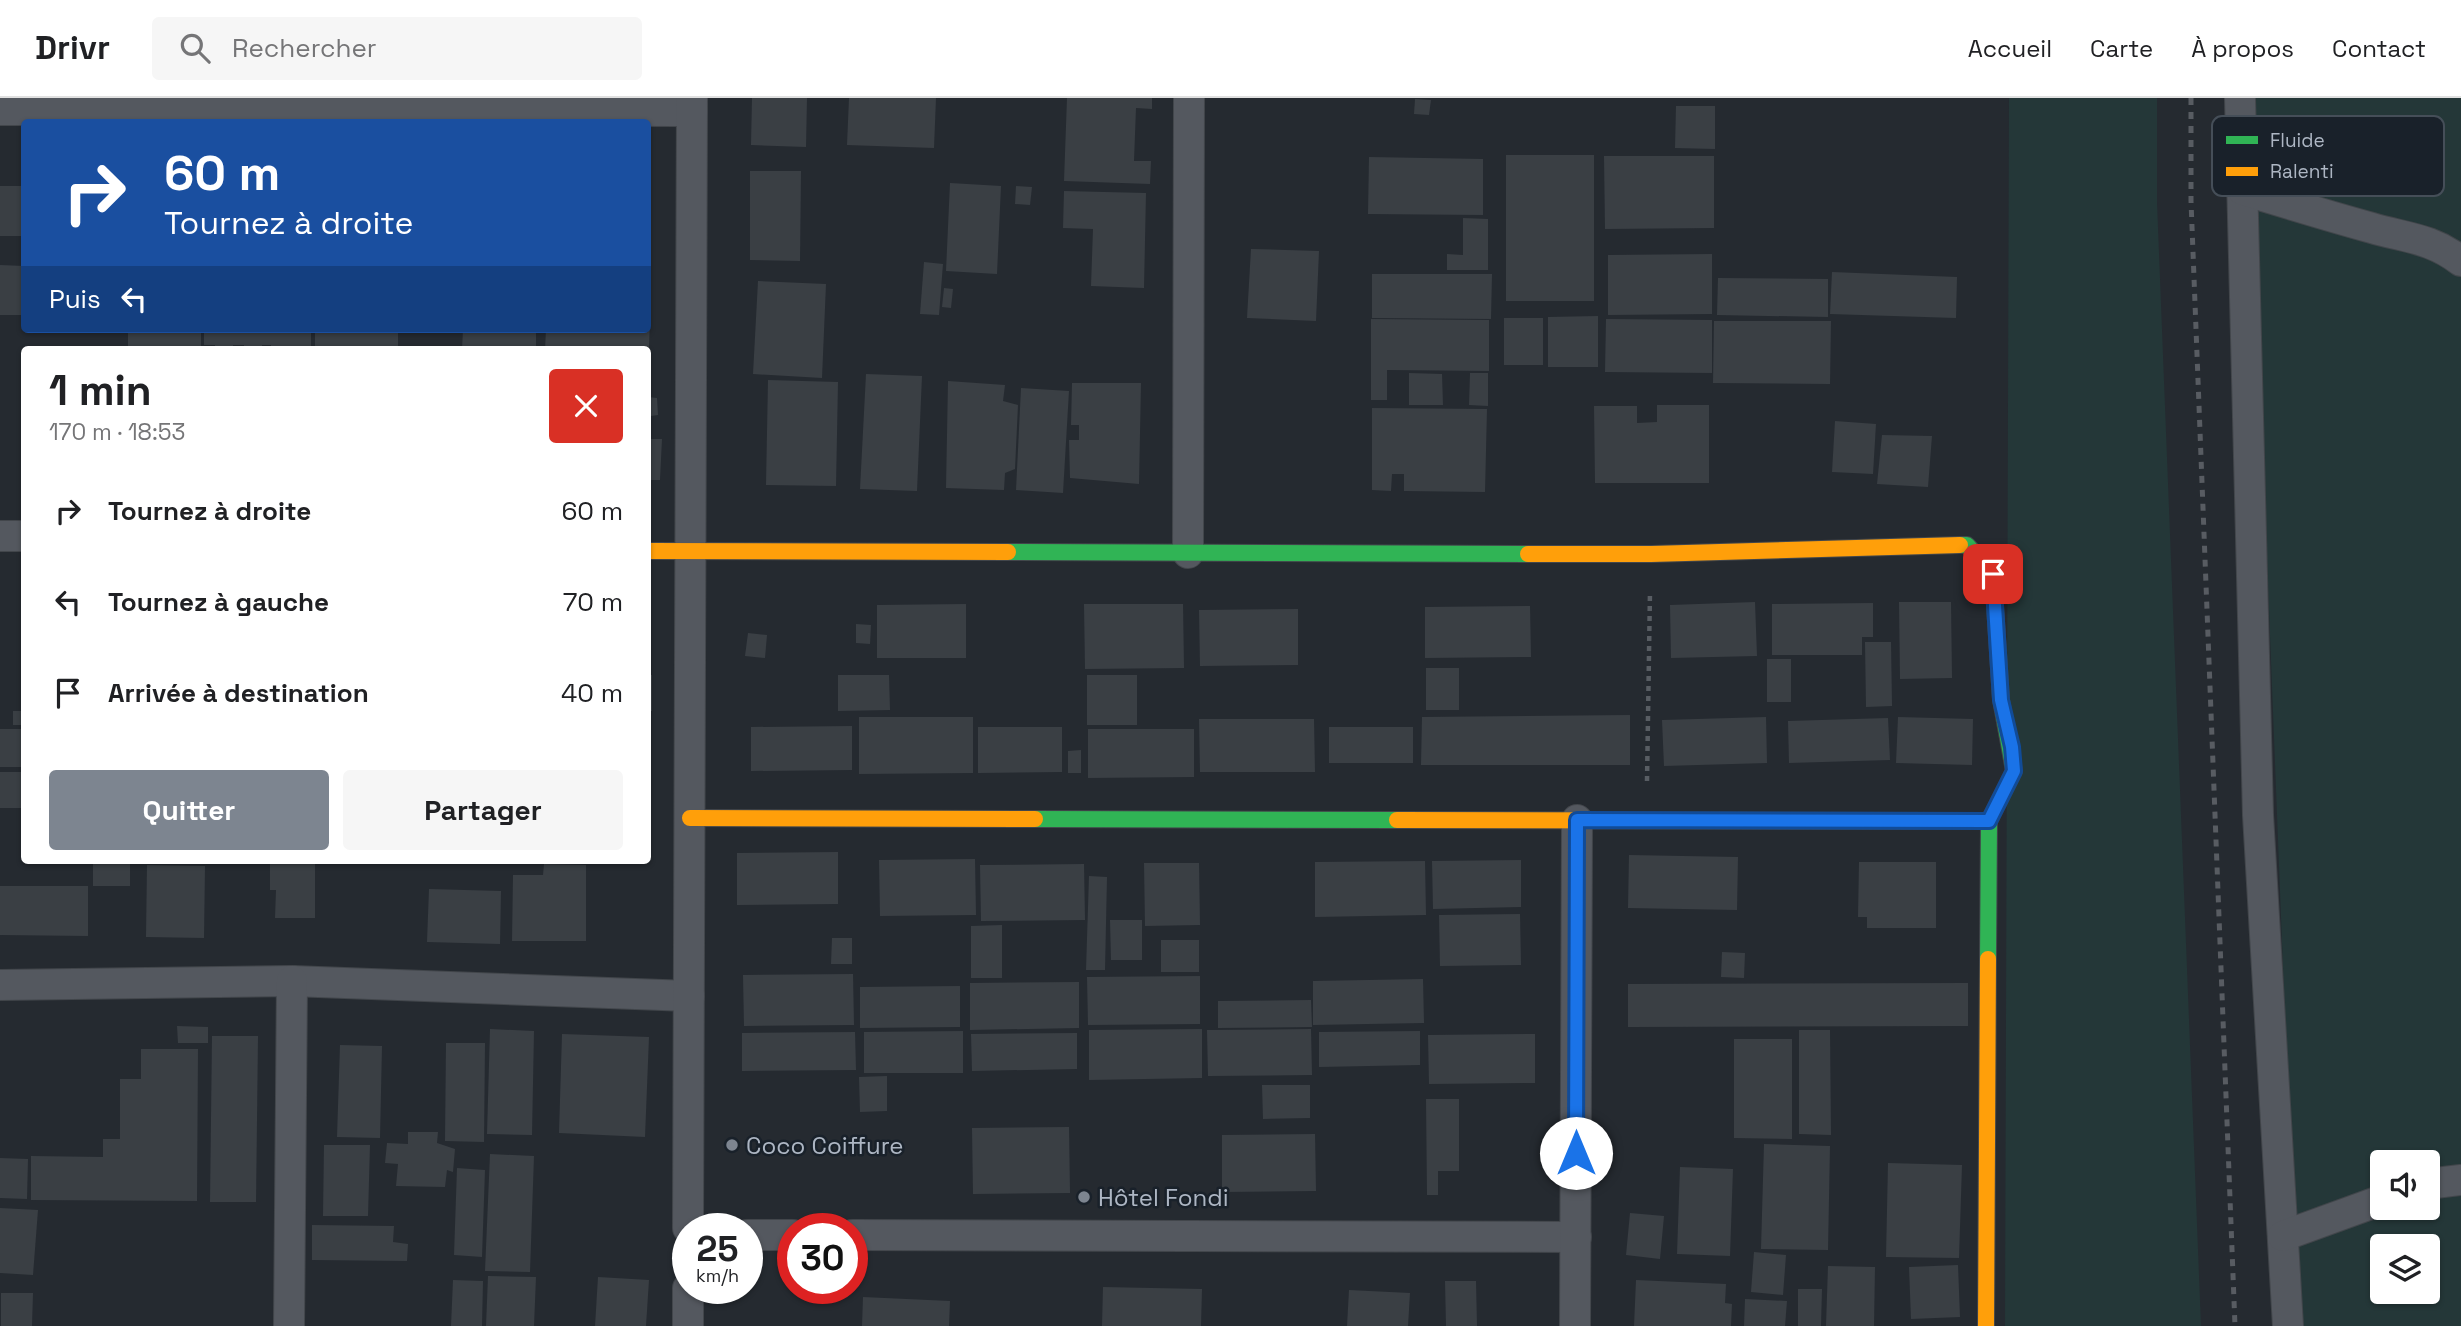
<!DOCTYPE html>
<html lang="fr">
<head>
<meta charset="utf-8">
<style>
  :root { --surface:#fff; --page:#f6f6f6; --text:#202124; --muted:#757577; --line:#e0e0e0; --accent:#7d8590 }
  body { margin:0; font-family:"Space Grotesk",sans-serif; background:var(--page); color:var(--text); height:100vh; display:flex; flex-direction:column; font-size:26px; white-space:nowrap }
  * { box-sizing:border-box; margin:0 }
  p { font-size:23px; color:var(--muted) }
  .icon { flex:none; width:38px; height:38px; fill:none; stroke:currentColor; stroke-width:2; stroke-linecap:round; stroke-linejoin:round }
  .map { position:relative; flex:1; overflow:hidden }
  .panel { position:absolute; left:21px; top:248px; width:630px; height:518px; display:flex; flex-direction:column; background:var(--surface); border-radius:7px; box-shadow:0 2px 5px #0004 }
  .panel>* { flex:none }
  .top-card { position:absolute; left:21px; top:21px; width:630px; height:214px; border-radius:7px; box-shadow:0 2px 5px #0004; background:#1a4fa0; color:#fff; overflow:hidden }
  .tools { position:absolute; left:2370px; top:1052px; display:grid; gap:14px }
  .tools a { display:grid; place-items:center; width:70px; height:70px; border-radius:7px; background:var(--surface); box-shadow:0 2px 5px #0004; font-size:35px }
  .speed { position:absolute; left:672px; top:1115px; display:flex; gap:14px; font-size:35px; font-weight:700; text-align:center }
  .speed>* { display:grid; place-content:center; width:91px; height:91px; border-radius:50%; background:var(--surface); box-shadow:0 2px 5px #0004; line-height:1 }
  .speed small { font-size:18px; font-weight:400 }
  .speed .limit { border:10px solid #d22; background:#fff; color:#111 }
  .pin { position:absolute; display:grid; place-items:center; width:60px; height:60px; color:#fff; margin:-30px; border-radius:14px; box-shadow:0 4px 10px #0006 }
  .me { position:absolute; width:77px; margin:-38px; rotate:0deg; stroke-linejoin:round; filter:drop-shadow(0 0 5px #0008) }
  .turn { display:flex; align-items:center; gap:24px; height:147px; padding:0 28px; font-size:32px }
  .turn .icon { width:91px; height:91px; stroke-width:2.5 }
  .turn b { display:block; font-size:49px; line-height:60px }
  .then { display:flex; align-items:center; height:66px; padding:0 28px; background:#0003; gap:14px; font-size:26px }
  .round { display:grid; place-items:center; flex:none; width:74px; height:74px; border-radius:7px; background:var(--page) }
  .head { display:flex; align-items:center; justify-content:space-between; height:119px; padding:0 28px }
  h1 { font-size:42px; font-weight:600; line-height:52px }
  .action { display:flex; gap:14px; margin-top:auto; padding:14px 28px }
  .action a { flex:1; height:80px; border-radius:7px; background:var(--accent); color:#fff; font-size:28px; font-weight:600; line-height:80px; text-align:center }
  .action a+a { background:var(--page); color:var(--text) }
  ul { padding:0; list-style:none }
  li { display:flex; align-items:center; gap:21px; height:91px; padding:0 28px }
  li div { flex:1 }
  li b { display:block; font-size:26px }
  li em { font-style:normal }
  header { display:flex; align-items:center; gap:42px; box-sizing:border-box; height:98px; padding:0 35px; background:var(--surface); border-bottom:2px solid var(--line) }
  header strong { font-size:33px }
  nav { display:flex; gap:38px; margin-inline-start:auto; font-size:24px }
  .search { width:490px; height:63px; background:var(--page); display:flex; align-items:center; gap:18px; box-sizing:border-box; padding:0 24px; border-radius:7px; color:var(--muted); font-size:26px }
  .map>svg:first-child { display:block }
  .green { fill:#243738; fill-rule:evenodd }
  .building { fill:#3a3f44 }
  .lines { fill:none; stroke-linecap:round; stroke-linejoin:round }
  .street-casing { stroke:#42464b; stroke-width:32 }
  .fast-casing { stroke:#42464b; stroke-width:18 }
  .slow-casing { stroke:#42464b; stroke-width:18 }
  .path { stroke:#585d63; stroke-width:4.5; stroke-dasharray:5 5; stroke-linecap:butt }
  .street { stroke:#54585f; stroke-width:30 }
  .fast { stroke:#30b455; stroke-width:16 }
  .slow { stroke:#ff9f0a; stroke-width:16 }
  .rail { stroke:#585c62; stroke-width:5; stroke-dasharray:7 7; stroke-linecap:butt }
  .route-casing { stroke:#114b97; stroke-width:18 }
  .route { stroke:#1a73e8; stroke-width:12 }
  .poi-dot { fill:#7d8590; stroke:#19212a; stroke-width:2.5 }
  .labels { text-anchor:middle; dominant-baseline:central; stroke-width:5; stroke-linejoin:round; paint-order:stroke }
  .poi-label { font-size:24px; fill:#adb6c3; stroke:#19212a; text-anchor:start }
  .key { fill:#19212a; stroke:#454e58; stroke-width:2 }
  .key-label { font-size:19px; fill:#adb6c3 }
</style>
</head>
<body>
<header>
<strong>Drivr</strong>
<div class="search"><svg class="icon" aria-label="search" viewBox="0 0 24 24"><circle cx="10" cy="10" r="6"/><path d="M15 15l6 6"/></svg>Rechercher</div>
<nav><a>Accueil</a><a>Carte</a><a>À propos</a><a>Contact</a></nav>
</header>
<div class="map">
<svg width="2461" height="1228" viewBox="0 0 2461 1228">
  <rect width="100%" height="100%" fill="#252a30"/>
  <!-- green -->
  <g class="green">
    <polygon points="2009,0 2157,0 2157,104 2201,1228 2005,1228"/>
    <path d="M2253,0H2461V1228H2297L2253,102ZM2382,1064H2427V1110H2382ZM2382,1148H2427V1194H2382Z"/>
  </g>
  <!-- building -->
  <g class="building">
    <polygon points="752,0 807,0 806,49 751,47"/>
    <polygon points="849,0 936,0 934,50 847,47"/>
    <polygon points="1067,0 1152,0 1152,11 1136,10 1134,63 1151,63 1150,86 1064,83"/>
    <polygon points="1415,1 1431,2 1429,17 1414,16"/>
    <polygon points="1676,8 1715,8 1715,51 1675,50"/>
    <rect x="1506" y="57" width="88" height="146"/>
    <polygon points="1604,58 1714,58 1714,130 1605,131"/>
    <polygon points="1369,59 1483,61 1483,117 1368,116"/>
    <polygon points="750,73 801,73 800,163 750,162"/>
    <polygon points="950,85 1001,88 997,176 946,173"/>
    <rect x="0" y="88" width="24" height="50"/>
    <polygon points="1016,88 1032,89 1030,107 1015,106"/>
    <polygon points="1064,93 1146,95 1144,190 1091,188 1093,131 1063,130"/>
    <polygon points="1463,120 1488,121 1488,172 1447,172 1447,156 1463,157"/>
    <polygon points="1251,151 1319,153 1316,223 1247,220"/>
    <polygon points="1712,156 1712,216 1608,217 1608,157"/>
    <polygon points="924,164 943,166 939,217 920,216"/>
    <polygon points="0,167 24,168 24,217 0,217"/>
    <polygon points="1832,174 1957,179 1956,220 1830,216"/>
    <polygon points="1372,176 1492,176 1491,221 1372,220"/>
    <polygon points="1718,180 1828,181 1828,219 1717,217"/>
    <polygon points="758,183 826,186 822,280 753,276"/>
    <polygon points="944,190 953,191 951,210 942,209"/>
    <polygon points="1598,218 1598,269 1548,269 1548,219"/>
    <polygon points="648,219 650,219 649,252 545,252 546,231 648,231"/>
    <rect x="1504" y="220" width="39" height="47"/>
    <polygon points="1371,221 1489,222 1489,273 1387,272 1387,302 1371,302"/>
    <polygon points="1606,221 1712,222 1712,275 1605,274"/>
    <polygon points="1714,223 1831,223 1830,286 1713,285"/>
    <rect x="128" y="231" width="73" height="20"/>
    <polygon points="204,231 311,231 311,252 299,252 299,249 271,252 271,247 262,247 262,252 244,252 244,247 233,247 233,252 215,252 215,247 204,247"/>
    <polygon points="315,231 398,231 398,249 315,248"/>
    <polygon points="463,231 536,231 536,252 462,252"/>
    <polygon points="1409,275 1442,276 1443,307 1409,307"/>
    <polygon points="1470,275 1488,275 1488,308 1469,307"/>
    <polygon points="866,276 922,278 917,393 860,391"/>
    <polygon points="768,282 838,284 836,388 766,387"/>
    <polygon points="948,283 1005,287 1003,303 1018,307 1015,371 1005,375 1004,392 946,390"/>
    <polygon points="1072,285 1141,285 1139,386 1070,380 1069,342 1079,342 1079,327 1071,327"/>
    <polygon points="1021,290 1069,293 1063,395 1016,392"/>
    <polygon points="648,299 657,300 658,317 651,318 650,341 662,341 660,382 648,382"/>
    <polygon points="1657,307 1709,307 1709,385 1595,385 1594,308 1637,308 1637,325 1657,324"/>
    <polygon points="1372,310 1487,311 1485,394 1404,393 1404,376 1392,376 1391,393 1372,392"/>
    <polygon points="1835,323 1876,326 1873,376 1832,374"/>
    <polygon points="1882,337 1932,338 1928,389 1877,386"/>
    <polygon points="1755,504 1757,558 1671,560 1670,507"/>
    <polygon points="1899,504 1951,504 1952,580 1900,581"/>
    <polygon points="1873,505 1873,539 1862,539 1862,557 1772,557 1772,506"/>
    <polygon points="966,506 966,560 877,560 877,507"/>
    <polygon points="1084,506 1183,506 1184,570 1085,571"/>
    <polygon points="648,508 651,508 650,558 648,558"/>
    <polygon points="1530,508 1531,559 1425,560 1425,509"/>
    <polygon points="1298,511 1298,567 1200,568 1199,512"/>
    <polygon points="856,526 871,527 870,546 856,545"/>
    <polygon points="748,535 767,537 765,560 745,558"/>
    <polygon points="1865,544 1891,544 1892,608 1866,609"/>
    <rect x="1767" y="561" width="24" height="43"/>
    <rect x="1426" y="570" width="33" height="42"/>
    <rect x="648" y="577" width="4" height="36"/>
    <polygon points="838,577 889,577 890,612 838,613"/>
    <rect x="1087" y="577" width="50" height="50"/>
    <rect x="13" y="613" width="11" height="14"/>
    <polygon points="1630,617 1630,667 1421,667 1422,619"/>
    <rect x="648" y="618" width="2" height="51"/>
    <polygon points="859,619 973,619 973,675 859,676"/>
    <polygon points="1766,619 1767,665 1664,668 1662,622"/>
    <polygon points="1898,619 1973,621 1972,667 1896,665"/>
    <polygon points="1888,620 1890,662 1789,665 1788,623"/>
    <polygon points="1199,621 1314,621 1315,674 1200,674"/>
    <polygon points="852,628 852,672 751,673 751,629"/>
    <polygon points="978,629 1062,629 1062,674 978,675"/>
    <rect x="1329" y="629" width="84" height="36"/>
    <rect x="0" y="631" width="24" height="38"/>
    <polygon points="1088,631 1194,631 1194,679 1088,680"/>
    <polygon points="1081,652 1081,675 1068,675 1068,653"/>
    <rect x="0" y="674" width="24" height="36"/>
    <polygon points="838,754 838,806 737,807 737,755"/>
    <polygon points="1629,757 1738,759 1737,812 1628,810"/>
    <polygon points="975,761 976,817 880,818 879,762"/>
    <polygon points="1521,762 1521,809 1433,811 1432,763"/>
    <rect x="93" y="763" width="37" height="25"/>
    <polygon points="270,763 315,763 315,820 275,820 276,792 270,792"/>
    <polygon points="1425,763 1426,817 1315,819 1315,764"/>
    <polygon points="1859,764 1936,764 1936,830 1867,830 1867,819 1858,819"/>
    <polygon points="1144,765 1199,765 1200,827 1145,828"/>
    <polygon points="544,766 586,767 586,843 512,843 513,777 543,777"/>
    <polygon points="1084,766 1085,822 981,823 980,767"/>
    <polygon points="147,767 205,768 204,840 146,839"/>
    <polygon points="1089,778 1107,779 1105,872 1086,872"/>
    <polygon points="0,788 88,788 88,838 0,837"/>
    <polygon points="429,791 501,793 500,846 427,844"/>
    <polygon points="1520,816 1521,867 1440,868 1439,817"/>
    <polygon points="1110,822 1142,822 1142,862 1111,862"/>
    <polygon points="1002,827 1002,880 971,880 971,828"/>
    <polygon points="832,840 852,840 852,866 831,866"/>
    <rect x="1161" y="842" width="38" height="32"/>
    <polygon points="1722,854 1745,855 1744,880 1721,879"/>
    <polygon points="853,876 854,927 744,928 743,877"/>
    <polygon points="1200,878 1200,926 1088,927 1087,879"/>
    <polygon points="1423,881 1424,925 1313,927 1313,883"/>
    <polygon points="1079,884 1079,930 970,932 970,885"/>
    <polygon points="1968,885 1968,928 1628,929 1628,886"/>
    <polygon points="960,888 960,929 860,930 860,889"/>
    <polygon points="1311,902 1312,929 1218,930 1218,903"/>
    <polygon points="177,928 208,929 208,945 178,945"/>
    <polygon points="490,931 534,933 532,1037 487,1036"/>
    <polygon points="1202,931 1202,980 1089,982 1089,932"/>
    <polygon points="1311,931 1312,977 1208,978 1207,932"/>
    <polygon points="1799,932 1830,932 1831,1037 1799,1036"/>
    <polygon points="963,933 963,975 864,975 864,934"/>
    <polygon points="1420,933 1420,967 1319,969 1319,934"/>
    <polygon points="855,934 856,972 742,973 742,935"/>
    <polygon points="1077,935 1077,971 972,973 971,936"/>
    <polygon points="562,936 649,939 645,1039 559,1035"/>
    <polygon points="1535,936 1535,985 1429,986 1428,937"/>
    <polygon points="212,938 258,938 256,1104 210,1104"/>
    <polygon points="1734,941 1792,941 1792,1041 1734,1040"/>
    <polygon points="446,945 485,945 484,1044 445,1043"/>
    <polygon points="340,947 382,948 380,1040 337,1039"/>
    <polygon points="141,951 198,951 197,1103 31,1102 31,1058 103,1059 103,1041 120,1041 120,981 141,981"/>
    <polygon points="887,978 887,1013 860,1014 859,979"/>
    <polygon points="1262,987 1310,987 1310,1020 1263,1021"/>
    <polygon points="1426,1001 1459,1001 1459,1073 1438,1073 1438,1097 1427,1097"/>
    <polygon points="1069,1029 1070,1095 973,1096 972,1030"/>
    <polygon points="408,1034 438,1034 437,1045 455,1051 453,1074 447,1072 445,1089 396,1088 398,1066 385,1065 387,1045 408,1046"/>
    <polygon points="1315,1036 1316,1093 1222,1094 1222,1037"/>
    <polygon points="1764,1046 1830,1048 1828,1152 1761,1151"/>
    <polygon points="324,1047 370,1047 368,1118 323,1118"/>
    <polygon points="490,1056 534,1058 530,1174 485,1173"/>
    <polygon points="0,1060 28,1061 27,1101 0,1100"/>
    <polygon points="1888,1065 1962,1067 1959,1160 1886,1159"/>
    <polygon points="1680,1069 1733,1071 1730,1158 1677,1156"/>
    <polygon points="457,1070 485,1072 482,1159 454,1157"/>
    <polygon points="0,1110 38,1112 33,1177 0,1175"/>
    <polygon points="1630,1115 1664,1118 1660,1161 1626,1157"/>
    <polygon points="312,1127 394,1128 393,1144 408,1146 407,1163 312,1162"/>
    <polygon points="1754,1154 1786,1157 1783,1197 1751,1194"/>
    <polygon points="1958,1167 1960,1219 1911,1221 1909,1169"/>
    <polygon points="1828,1168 1875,1169 1874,1228 1826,1228"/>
    <polygon points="488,1178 536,1179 534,1228 486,1228"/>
    <polygon points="598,1179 649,1182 646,1228 595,1228"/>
    <polygon points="453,1182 483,1183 482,1228 451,1228"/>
    <polygon points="1636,1182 1726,1186 1725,1205 1732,1206 1731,1228 1634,1228"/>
    <polygon points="1445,1183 1476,1183 1477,1228 1446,1228"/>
    <polygon points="1103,1189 1202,1191 1201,1228 1102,1228"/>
    <polygon points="1798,1191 1822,1191 1821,1228 1798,1228"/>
    <polygon points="1349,1192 1410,1195 1408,1228 1347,1228"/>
    <polygon points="1,1195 33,1195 32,1228 1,1228"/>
    <polygon points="863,1199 950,1203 949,1228 862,1228"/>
    <polygon points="1745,1201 1787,1203 1785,1228 1744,1228"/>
  </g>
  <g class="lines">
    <defs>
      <g id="street">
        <polyline points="2240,0 2258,717 2288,1228"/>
        <polyline points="0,12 692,13"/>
        <path d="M2243,92C2286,105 2328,118 2372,130C2406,140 2431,140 2461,163"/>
        <polyline points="0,438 24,438"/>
        <polyline points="1188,455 1189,0"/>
        <polyline points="0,887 292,883 689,898"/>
        <polyline points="2427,1086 2461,1082"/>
        <polyline points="688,1130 692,0"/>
        <polyline points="747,1137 793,1137"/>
        <polyline points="852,1137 1576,1139"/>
        <polyline points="2283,1138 2382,1102"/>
        <polyline points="289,1228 292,883"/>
        <polyline points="688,1228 688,1190"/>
        <polyline points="1575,1228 1577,722"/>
      </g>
      <g id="fast">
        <polyline points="1960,447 1967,447 1993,476 2001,602 2014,673 1989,723 1988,861"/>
        <polyline points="1008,454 1528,456"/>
        <polyline points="1035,721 1397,722"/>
      </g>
      <g id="slow">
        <polyline points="648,453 1008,454"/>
        <polyline points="1528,456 1651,456 1960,447"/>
        <polyline points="690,720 1035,721"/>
        <polyline points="1397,722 1989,723"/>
        <polyline points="1986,1228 1988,861"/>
      </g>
    </defs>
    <!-- street casing -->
    <use href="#street" class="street-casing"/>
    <!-- fast casing -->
    <use href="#fast" class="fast-casing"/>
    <!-- slow casing -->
    <use href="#slow" class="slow-casing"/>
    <!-- path -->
    <polyline class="path" points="1647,683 1650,493"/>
    <!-- street -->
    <use href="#street" class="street"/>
    <!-- fast -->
    <use href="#fast" class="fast"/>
    <!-- slow -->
    <use href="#slow" class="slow"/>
    <!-- rail -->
    <polyline class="rail" points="2191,0 2191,103 2235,1228"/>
  </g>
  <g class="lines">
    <defs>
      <polyline id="route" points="1576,1055 1577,722 1989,723 2014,673 2012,649 2001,602 1993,476"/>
    </defs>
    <!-- route casing -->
    <use href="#route" class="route-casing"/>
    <!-- route -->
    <use href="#route" class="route"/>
  </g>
  <!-- markers -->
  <g class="poi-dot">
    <circle cx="732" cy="1047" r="7"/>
    <circle cx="1084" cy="1099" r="7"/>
  </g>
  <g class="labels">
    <!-- poi labels -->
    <g class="poi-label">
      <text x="746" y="1047">Coco Coiffure</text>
      <text x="1098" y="1099">Hôtel Fondi</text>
    </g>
  </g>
  <!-- legend -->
  <rect x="2212" y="18" width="232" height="80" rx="10" class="key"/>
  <rect x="2226" y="38" width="32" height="8" fill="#30b455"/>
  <rect x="2226" y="69" width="32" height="9" fill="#ff9f0a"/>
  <g class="key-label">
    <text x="2270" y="49">Fluide</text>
    <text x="2270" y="80">Ralenti</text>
  </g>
</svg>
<div class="tools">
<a><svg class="icon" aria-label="sound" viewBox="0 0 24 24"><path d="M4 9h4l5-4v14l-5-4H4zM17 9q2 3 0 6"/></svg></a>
<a><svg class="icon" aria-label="layers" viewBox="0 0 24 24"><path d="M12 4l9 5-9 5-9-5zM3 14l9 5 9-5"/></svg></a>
</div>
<div class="speed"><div>25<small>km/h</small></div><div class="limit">30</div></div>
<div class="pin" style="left:1993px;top:476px;background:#d93025"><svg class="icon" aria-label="arrive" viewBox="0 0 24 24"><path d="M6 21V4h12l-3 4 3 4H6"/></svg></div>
<svg class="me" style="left:1576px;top:1055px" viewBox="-20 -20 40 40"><circle r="19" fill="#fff"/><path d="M0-13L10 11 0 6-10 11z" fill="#1a73e8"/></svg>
<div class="top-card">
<div class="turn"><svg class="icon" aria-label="right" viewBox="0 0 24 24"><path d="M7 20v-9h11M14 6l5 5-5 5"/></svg><div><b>60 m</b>Tournez à droite</div></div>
<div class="then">Puis<svg class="icon" aria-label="left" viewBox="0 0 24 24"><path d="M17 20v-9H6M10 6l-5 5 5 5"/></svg></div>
</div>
<section class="panel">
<div class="head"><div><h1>1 min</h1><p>170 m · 18:53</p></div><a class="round" style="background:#d93025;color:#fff"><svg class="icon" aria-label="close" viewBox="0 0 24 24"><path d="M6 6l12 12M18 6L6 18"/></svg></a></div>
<ul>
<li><svg class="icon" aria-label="right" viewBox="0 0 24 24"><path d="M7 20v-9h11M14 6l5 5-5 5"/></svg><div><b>Tournez à droite</b></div><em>60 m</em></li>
<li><svg class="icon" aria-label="left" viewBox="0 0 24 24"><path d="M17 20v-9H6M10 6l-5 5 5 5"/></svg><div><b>Tournez à gauche</b></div><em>70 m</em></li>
<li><svg class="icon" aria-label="arrive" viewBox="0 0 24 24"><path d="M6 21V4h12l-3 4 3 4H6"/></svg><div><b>Arrivée à destination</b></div><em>40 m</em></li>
</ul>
<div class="action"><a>Quitter</a><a>Partager</a></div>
</section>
</div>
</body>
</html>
